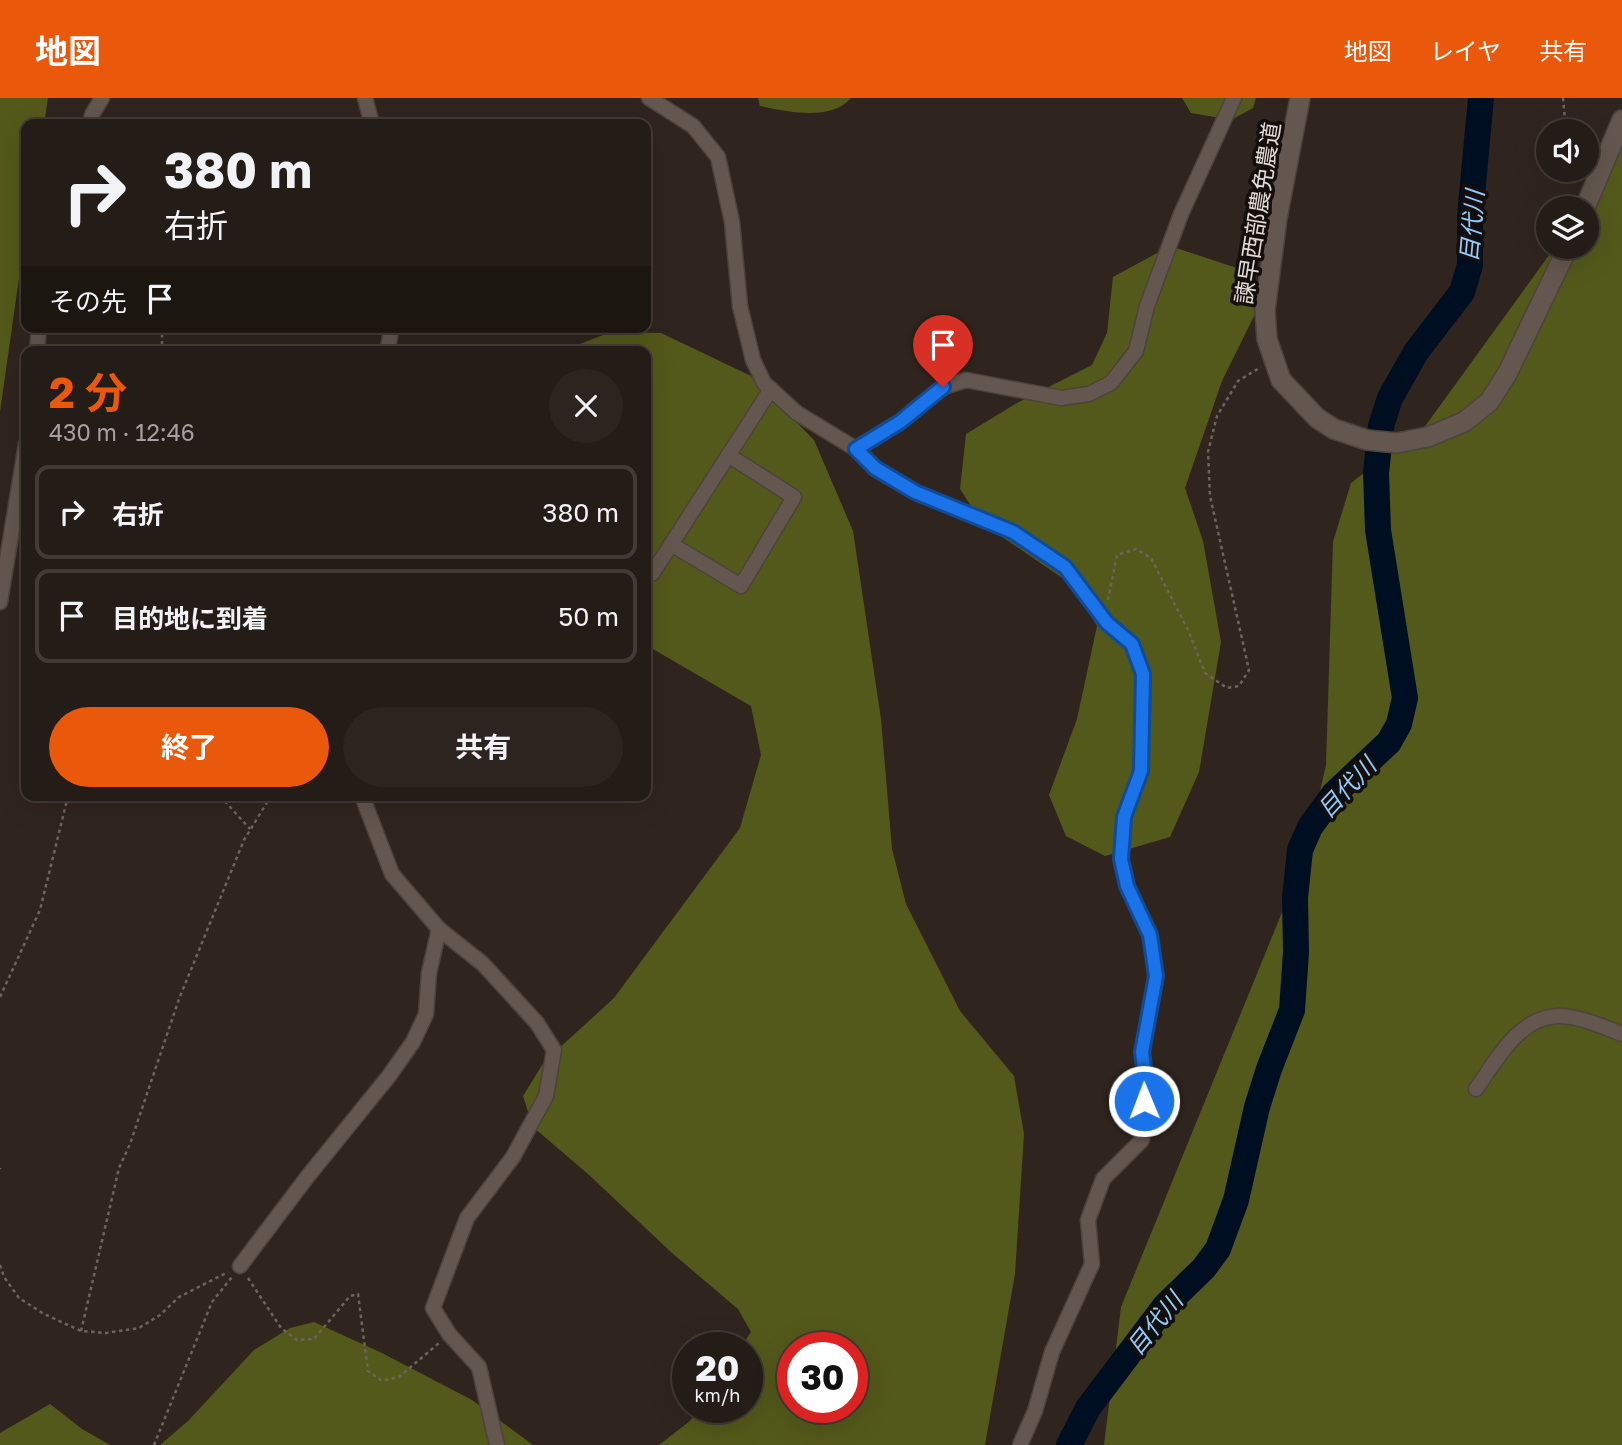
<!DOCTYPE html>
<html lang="ja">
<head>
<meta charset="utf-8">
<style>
  :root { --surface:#241c16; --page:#2c251f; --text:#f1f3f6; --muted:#a3a1a1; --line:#413a35; --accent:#ea580c }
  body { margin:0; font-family:"Golos Text","Noto Sans JP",sans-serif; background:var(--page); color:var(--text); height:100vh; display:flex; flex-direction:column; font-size:26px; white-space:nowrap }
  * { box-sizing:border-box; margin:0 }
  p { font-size:23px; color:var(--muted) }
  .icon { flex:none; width:38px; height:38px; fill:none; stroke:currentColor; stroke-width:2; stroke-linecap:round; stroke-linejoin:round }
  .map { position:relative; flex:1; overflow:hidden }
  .details { position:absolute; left:21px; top:248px; width:630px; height:455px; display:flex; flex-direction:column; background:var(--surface); border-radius:14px; box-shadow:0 7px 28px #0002,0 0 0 2px var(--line) }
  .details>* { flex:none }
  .guide { position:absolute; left:21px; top:21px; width:630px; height:214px; border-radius:14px; box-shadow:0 7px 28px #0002,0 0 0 2px var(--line); background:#241c16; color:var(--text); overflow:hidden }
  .controls { position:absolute; left:1536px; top:21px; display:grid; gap:14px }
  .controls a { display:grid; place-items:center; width:63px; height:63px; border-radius:50%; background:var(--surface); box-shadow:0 7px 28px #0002,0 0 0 2px var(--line); font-size:35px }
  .speed { position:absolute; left:672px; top:1234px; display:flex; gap:14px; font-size:35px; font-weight:700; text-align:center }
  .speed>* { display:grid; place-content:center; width:91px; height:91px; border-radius:50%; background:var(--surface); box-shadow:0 7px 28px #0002,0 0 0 2px var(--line); line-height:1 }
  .speed small { font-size:18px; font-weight:400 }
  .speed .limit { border:10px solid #d22; background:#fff; color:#111 }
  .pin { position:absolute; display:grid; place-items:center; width:60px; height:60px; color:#fff; margin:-72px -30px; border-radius:50% 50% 50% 0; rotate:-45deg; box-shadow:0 0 7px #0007 }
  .pin .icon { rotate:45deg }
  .me { position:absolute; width:77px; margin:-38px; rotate:359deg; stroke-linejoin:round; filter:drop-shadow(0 0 5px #0008) }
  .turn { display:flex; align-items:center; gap:24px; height:147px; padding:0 28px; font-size:32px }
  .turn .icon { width:91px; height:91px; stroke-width:2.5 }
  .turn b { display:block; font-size:49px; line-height:60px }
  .then { display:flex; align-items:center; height:66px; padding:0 28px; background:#0003; gap:14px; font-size:26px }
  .round { display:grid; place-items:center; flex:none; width:74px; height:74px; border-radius:37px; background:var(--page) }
  .head { display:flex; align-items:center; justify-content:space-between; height:119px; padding:0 28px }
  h1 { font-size:42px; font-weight:700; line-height:52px; color:var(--accent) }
  .primary-button { display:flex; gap:14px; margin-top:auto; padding:14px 28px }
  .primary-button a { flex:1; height:80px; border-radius:42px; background:var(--accent); color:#fff; font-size:28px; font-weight:700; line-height:80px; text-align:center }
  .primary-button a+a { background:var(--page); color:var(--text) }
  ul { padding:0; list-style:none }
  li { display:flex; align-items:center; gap:21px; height:94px; margin:0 14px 10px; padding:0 14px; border:4px solid var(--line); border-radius:14px }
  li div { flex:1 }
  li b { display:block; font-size:26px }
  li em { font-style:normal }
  header { display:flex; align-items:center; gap:42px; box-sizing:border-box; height:98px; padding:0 35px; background:var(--accent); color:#fff }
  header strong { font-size:33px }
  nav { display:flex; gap:38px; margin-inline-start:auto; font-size:24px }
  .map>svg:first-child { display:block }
  .forest { fill:#53591a; fill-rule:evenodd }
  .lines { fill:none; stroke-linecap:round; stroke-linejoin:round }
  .river { stroke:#000e22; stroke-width:26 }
  .street-casing { stroke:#4c433d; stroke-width:17 }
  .secondary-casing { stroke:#4c433d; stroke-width:22 }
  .path { stroke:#6d645d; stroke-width:2.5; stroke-dasharray:3.5 3.5; stroke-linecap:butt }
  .street { stroke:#63574f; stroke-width:14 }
  .secondary { stroke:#63574f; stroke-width:19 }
  .route-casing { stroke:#114b97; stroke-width:18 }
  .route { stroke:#1a73e8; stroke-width:12 }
  .labels { text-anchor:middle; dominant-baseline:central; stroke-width:7; stroke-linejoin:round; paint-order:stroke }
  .street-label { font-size:23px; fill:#e1dad5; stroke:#140f0c }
  .water-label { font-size:24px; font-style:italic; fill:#91cafc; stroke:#140f0c }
</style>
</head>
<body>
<header>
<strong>地図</strong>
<nav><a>地図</a><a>レイヤ</a><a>共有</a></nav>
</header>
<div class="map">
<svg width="1622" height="1347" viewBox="0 0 1622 1347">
  <rect width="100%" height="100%" fill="#30251e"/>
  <!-- forest -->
  <g class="forest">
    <polygon points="0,0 48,0 44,26 26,26 26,131 0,314"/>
    <path d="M758,0H851C830,24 787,13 760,8Z"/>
    <polygon points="1182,0 1256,0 1253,10 1231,22 1191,15"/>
    <polygon points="1622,26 1622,1347 1104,1347 1121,1209 1305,758 1326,667 1333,444 1351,385 1426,327 1555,149 1587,149 1587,110"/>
    <polygon points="1170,148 1240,171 1257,212 1222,283 1185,390 1203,443 1221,544 1199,674 1170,739 1105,758 1066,738 1049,697 1077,621 1097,528 1074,488 982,425 960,391 966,336 1017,305 1092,267 1107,235 1113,179"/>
    <path d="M611,234L661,235L751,278L814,342L853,433L881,621L892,751L906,806L960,913L1014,978L1024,1036L1015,1176L985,1347H659L690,1323L700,1309H747V1250L741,1249L751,1234L738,1211L672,1155L588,1076L533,1029L523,998L544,964L614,900L740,730L761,657L751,608L646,547V254H559ZM793,1250H852V1309H793Z"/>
    <polygon points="314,1224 382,1255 472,1302 533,1347 160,1347 188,1323 254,1252 290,1230"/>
    <polygon points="50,1306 82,1331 110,1347 0,1347 0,1335"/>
  </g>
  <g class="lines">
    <!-- river -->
    <polyline class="river" points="1069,1347 1088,1310 1165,1208 1204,1170 1218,1151 1236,1102 1257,1009 1269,971 1292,912 1296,854 1295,800 1300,752 1310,729 1334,696 1389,644 1399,626 1405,600 1378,432 1376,375 1381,328 1390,300 1416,254 1462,194 1470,167 1470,118 1481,0"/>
    <defs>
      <g id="street">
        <polyline points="365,0 372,26"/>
        <polyline points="649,0 693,28 718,59 732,124 740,208 753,262 764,285 797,315 856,351 875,371 915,394 1013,434 1065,469 1107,525 1132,546 1143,576 1141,673 1124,719 1121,761 1127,788 1150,837 1156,879 1142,954 1146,983 1142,1042 1103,1081 1088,1122 1092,1166 1052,1254 1035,1313 1020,1347"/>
        <polyline points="89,26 93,15 102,0"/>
        <polyline points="37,254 39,229"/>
        <polyline points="387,254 392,229"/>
        <polyline points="856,351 900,324 943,289 966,282 1061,300 1089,296 1111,285 1136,253 1147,208 1181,116 1234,0"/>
        <polyline points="671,446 741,488 794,399 728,357"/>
        <polyline points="652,476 771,291"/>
        <polyline points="0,504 26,346"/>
        <polyline points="362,698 392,776 439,831 483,866 537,925 554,952 546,998 513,1059 467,1120 433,1210 449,1236 479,1269 497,1347"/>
        <path d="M1476,991C1496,963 1519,918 1559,918C1580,918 1603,929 1622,936"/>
        <polyline points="240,1168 308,1078 389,978 413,944 426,916 429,875 439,831"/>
      </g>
      <g id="secondary">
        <polyline points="1300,0 1277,120 1265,212 1267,241 1281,282 1317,320 1334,331 1367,342 1397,345 1428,339 1464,324 1489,304 1507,276 1568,149"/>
        <polyline points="1585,110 1622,22"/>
      </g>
    </defs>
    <!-- street casing -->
    <use href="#street" class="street-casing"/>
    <!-- secondary casing -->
    <use href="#secondary" class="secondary-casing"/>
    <!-- path -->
    <g class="path">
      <polyline points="1563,0 1566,33"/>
      <polyline points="1576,72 1578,82"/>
      <polyline points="162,229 162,254"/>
      <polyline points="1108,502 1117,457 1136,451 1151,460 1189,534 1205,575 1227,590 1239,588 1249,572 1210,398 1208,354 1217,318 1238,283 1261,269"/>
      <polyline points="220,698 250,731"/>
      <polyline points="0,899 40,812 68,698"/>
      <polyline points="0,1070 0,1071"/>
      <polyline points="0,1167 4,1179 19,1200 44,1216 81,1233 106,1235 139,1230 160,1217 179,1199 228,1174"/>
      <polyline points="248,1180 281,1230 297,1242 314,1241 350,1198 358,1196 368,1273 382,1283 399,1279 439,1245"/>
      <polyline points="81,1233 119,1070 130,1046 179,901 244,742 271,698"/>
      <polyline points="154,1347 212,1204 232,1179"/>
    </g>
    <!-- street -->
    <use href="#street" class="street"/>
    <!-- secondary -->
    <use href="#secondary" class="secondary"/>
  </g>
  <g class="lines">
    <defs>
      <polyline id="route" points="943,289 900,324 856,351 875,370 915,394 1013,434 1065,469 1107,525 1132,546 1143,576 1141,673 1124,719 1121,761 1127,788 1150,837 1156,878 1142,954 1146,984 1144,1003"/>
    </defs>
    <!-- route casing -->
    <use href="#route" class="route-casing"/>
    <!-- route -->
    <use href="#route" class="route"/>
  </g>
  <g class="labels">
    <!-- street labels -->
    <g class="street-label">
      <text transform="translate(1257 115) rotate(-81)">諫早西部農免農道</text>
    </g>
    <!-- water labels -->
    <g class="water-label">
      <text transform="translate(1471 128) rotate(-85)">目代川</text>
      <text transform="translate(1346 689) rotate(-47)">目代川</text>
      <text transform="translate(1154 1225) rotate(-51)">目代川</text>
    </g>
  </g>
</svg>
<div class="controls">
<a><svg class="icon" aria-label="sound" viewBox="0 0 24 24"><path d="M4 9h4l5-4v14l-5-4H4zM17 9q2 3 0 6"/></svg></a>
<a><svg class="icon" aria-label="layers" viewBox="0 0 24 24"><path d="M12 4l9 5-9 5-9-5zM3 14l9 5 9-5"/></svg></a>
</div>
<div class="speed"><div>20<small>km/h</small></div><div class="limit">30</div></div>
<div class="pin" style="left:943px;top:289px;background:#d93025"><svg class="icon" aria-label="arrive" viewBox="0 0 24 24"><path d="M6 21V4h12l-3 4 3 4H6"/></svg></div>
<svg class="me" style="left:1144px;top:1003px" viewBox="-20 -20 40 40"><circle r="17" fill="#1a73e8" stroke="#fff" stroke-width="3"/><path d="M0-11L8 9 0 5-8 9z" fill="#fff"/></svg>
<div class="guide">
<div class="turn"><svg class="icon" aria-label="right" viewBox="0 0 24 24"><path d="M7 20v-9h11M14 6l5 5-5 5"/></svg><div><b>380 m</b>右折</div></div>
<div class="then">その先<svg class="icon" aria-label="arrive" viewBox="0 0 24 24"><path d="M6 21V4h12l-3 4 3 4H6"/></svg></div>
</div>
<section class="details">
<div class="head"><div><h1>2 分</h1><p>430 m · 12:46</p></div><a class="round"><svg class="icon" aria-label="close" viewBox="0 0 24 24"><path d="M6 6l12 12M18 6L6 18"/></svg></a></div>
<ul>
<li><svg class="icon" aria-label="right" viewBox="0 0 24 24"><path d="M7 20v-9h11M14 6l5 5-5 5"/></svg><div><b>右折</b></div><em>380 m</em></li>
<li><svg class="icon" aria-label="arrive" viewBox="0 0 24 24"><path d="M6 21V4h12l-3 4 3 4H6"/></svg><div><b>目的地に到着</b></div><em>50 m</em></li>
</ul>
<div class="primary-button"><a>終了</a><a>共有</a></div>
</section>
</div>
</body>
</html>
